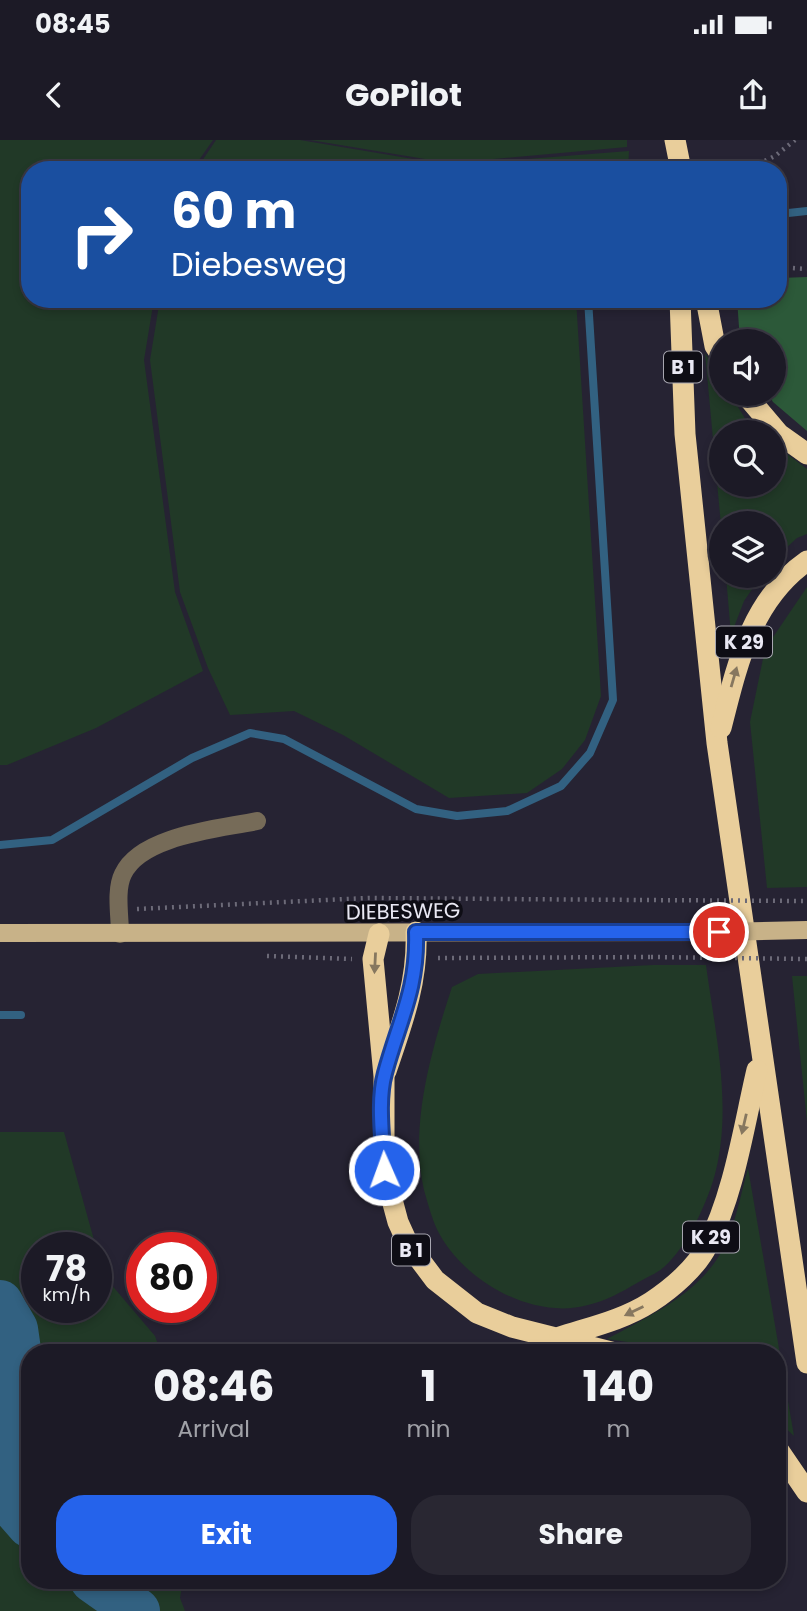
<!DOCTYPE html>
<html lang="en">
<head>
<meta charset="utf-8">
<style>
  :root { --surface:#1c1a26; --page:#292732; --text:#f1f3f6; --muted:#a0a1a7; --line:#3a3843; --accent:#2563eb }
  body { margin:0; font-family:Poppins,sans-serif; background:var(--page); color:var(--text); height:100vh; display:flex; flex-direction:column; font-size:26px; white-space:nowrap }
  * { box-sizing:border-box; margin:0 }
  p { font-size:23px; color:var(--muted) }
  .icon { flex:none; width:38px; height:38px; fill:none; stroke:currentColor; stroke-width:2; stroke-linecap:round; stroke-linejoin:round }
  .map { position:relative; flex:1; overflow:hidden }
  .details { position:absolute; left:21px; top:1204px; width:765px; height:245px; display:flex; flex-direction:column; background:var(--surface); border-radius:28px; box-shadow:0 4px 10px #0003,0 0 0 2px var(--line) }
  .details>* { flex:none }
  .banner { position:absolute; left:21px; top:21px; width:766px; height:147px; border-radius:28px; box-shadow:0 4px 10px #0003,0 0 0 2px var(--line); background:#1a4fa0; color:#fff; overflow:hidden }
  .fabs { position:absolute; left:709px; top:189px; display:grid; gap:14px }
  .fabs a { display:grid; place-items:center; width:77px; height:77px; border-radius:50%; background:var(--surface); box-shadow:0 4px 10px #0003,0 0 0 2px var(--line); font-size:35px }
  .speed { position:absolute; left:21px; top:1092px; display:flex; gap:14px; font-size:35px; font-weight:700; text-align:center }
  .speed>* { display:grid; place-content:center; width:91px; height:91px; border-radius:50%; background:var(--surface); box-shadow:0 4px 10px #0003,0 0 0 2px var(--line); line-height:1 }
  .speed small { font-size:18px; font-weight:400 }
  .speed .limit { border:10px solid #d22; background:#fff; color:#111 }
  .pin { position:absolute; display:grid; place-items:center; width:60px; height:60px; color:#fff; margin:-30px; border:4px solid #fff; border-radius:50%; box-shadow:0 2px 7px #0007 }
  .me { position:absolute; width:77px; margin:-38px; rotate:358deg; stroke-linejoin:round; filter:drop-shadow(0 0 5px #0008) }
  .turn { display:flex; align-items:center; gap:24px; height:147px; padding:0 35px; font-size:32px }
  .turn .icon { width:91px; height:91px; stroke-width:2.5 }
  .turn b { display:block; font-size:49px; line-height:60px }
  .eta { display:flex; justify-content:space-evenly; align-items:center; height:119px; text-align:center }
  .eta b { font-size:42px; font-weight:700; line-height:49px }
  .action { display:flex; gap:14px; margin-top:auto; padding:14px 35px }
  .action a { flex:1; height:80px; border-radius:28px; background:var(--accent); color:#fff; font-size:28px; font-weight:700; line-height:80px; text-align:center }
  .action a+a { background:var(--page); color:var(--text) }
  .status { display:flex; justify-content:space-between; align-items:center; height:49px; padding:0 35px; background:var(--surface); direction:ltr }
  .status svg { height:19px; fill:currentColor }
  header { display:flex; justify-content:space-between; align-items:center; height:91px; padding:0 35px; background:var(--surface); font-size:32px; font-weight:700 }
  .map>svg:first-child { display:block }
  .green { fill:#213927; fill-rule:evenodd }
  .forest { fill:#2c5939 }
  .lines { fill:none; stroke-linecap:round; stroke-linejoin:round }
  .stream { stroke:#326181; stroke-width:8 }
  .river { stroke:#326181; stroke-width:46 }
  .path { stroke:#6c6a78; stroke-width:4.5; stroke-dasharray:2 5; stroke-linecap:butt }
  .minor { stroke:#766b58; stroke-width:18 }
  .major { stroke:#c8b288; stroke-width:18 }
  .highway { stroke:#e9ce9b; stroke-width:21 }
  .path-bridge { stroke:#6c6a78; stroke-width:4.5; stroke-dasharray:2 5; stroke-linecap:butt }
  .major-bridge { stroke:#c8b288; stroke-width:18 }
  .oneway { fill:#86775f }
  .route-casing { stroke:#184099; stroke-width:18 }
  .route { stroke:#2563eb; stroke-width:12 }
  .labels { text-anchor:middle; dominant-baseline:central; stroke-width:7; stroke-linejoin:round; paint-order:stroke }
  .shield { fill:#0e0d15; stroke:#a7a6b0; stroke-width:2 }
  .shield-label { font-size:19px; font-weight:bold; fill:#e9e8f3 }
  .street-label { font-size:21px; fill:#e9e8f3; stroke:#0e0d15 }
</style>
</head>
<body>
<div class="status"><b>08:45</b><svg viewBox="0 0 49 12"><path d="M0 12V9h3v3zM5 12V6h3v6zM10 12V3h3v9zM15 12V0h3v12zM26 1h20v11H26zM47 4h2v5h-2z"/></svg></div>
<header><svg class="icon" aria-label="back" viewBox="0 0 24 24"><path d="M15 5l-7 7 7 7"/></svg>GoPilot<svg class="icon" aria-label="share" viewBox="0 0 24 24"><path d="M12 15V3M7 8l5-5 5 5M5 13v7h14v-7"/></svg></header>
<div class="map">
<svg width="807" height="1471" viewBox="0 0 807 1471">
  <rect width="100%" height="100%" fill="#262333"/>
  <!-- green -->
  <g class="green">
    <polygon points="0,0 213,0 192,30 30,30 30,159 154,159 144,220 175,452 203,531 96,588 7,625 0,625"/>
    <polygon points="216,0 300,0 449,25 629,11 628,30 196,30"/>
    <polygon points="310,0 627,0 627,7 449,23"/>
    <polygon points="160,159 576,159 601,556 585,600 562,629 527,653 449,658 343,595 294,571 230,575 208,528 180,452 150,220"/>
    <polygon points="705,213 721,239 721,254 730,254 746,280 760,292 721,292 721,345 774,345 774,304 807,329 807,394 797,398 774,419 774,383 721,385"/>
    <polygon points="726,436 761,436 744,461 731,495"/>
    <polygon points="807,447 807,747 767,748 750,582 765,509"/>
    <path d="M653,825H706C715,892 732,963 716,1030C709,1060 687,1107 664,1127C656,1134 645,1138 637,1143C622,1152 605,1161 588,1165C534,1180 467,1143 440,1095C433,1083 428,1064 424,1050C409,985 432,908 452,847L478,834Z"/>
    <polygon points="792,836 807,836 807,982"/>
    <path d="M0,992H64L104,1136L155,1196L161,1213H30V1440H183L180,1458L185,1471H0ZM37,1108H96V1167H37Z"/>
    <path d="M748,1028L794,1296L777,1280V1213H664L641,1204L607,1199C655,1173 708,1150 729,1096C737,1075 742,1050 748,1028Z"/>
  </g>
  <!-- forest -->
  <polygon class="forest" points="807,137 807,291 773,262 768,254 774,254 774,201 740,201 737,159 779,159 779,138"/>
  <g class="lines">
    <!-- stream -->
    <g class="stream">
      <polyline points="779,74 807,71"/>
      <polyline points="0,705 52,700 192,618 250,593 284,599 416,669 457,676 507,671 561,646 590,613 613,560 588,159"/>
      <polyline points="0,875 21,875"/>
    </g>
    <!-- river -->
    <g class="river">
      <polyline points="0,1163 15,1189 20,1224 16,1369 30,1385"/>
      <polyline points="93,1440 137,1471"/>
    </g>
    <!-- path -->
    <g class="path">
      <polyline points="746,30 775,16 795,0"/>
      <polyline points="779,127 807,129"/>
      <polyline points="137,769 368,758 640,760"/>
      <polyline points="267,816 352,819"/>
      <polyline points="438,818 651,817"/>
    </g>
    <!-- minor -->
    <path class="minor" d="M120,794C120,776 115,750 123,734C141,695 220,689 257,681"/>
    <!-- major -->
    <polyline class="major" points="0,793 719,792"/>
    <!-- highway -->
    <g class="highway">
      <polyline points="675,0 681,30"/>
      <polyline points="680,159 685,294 717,603 807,1223"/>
      <polyline points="706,159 715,206 721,215"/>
      <polyline points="745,254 779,294 807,314"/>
      <path d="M721,588C737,525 751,460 807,421"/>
      <polyline points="379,794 373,819 384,936 384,1030 398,1082 408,1104 435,1140 477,1173 512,1187 615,1213"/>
      <path d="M386,931C402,884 418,842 416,792"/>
      <path d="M560,1197C591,1187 623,1180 651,1162C671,1149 696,1128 707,1106C734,1055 744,985 757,930"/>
      <polyline points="777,1308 807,1352"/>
    </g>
    <!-- path-bridge -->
    <g class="path-bridge">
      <polyline points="640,760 807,761"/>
      <polyline points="651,817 807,819"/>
    </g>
    <!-- major-bridge -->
    <polyline class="major-bridge" points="719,792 807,790"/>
  </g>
  <!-- one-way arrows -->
  <defs><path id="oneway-solid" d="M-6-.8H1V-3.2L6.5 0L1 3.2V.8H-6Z" transform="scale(1.75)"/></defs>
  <g class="oneway">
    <use href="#oneway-solid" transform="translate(734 537) rotate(-74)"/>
    <use href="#oneway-solid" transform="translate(375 823) rotate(93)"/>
    <use href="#oneway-solid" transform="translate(744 984) rotate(103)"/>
    <use href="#oneway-solid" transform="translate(634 1171) rotate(154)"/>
  </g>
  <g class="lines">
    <defs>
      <path id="route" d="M384,1030C383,999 377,962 385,933C399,881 418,849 416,792H719"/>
    </defs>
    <!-- route casing -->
    <use href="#route" class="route-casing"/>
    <!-- route -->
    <use href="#route" class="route"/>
  </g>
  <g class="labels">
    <!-- shield labels -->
    <g class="shield">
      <rect x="664" y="211.5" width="38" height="31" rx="5"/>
      <rect x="716" y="486.5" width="56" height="31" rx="5"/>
      <rect x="683" y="1081.5" width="56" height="31" rx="5"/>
      <rect x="392" y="1094.5" width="38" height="31" rx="5"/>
    </g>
    <g class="shield-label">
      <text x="683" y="227">B 1</text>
      <text x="744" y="502">K 29</text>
      <text x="711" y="1097">K 29</text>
      <text x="411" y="1110">B 1</text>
    </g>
    <!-- street labels -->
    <g class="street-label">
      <text transform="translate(403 771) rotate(-1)">DIEBESWEG</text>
    </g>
  </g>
</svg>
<div class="fabs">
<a><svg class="icon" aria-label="sound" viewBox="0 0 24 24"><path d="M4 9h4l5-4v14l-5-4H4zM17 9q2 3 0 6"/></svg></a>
<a><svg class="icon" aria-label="search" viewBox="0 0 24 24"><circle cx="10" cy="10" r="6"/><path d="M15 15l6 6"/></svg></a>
<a><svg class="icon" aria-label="layers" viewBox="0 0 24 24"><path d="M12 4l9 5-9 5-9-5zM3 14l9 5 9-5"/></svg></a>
</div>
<div class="speed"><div>78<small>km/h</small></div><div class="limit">80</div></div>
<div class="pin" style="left:719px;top:792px;background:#d93025"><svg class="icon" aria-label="arrive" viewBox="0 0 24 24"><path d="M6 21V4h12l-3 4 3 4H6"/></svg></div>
<svg class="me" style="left:384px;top:1030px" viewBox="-20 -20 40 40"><circle r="17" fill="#2563eb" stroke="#fff" stroke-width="3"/><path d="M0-11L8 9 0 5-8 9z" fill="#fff"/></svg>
<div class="banner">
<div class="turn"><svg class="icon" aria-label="right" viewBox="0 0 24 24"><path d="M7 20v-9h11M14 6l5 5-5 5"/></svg><div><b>60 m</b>Diebesweg</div></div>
</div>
<section class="details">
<div class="eta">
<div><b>08:46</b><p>Arrival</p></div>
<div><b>1</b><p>min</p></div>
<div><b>140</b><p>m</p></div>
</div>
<div class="action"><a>Exit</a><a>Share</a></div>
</section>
</div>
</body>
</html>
